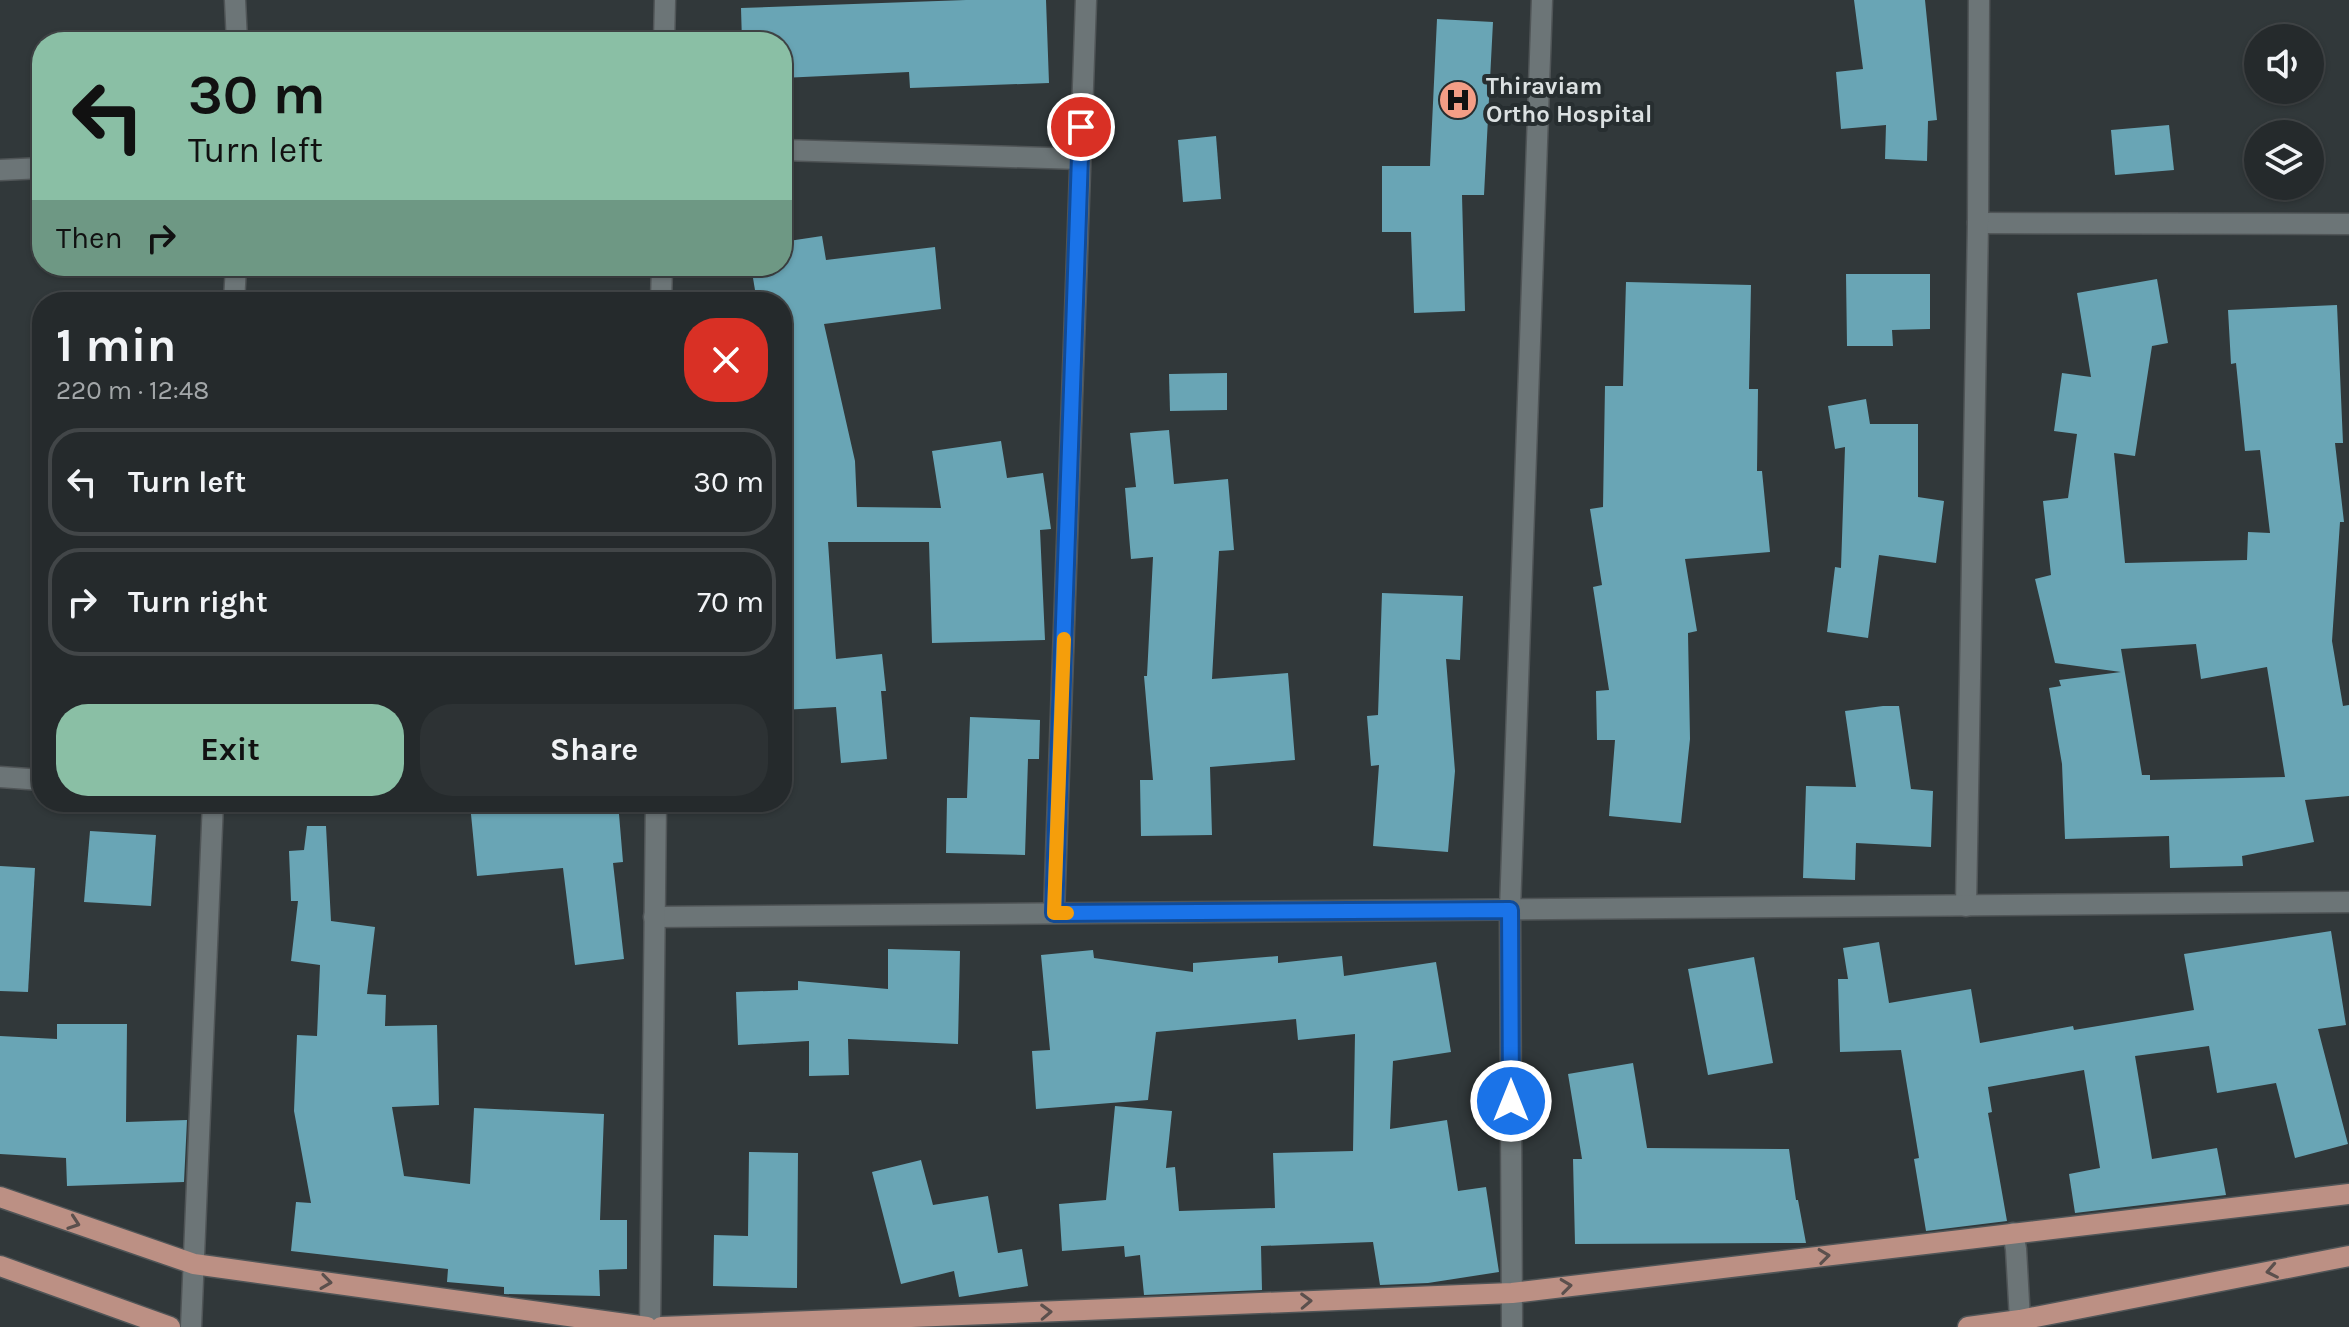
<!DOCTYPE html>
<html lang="en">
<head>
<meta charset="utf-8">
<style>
  :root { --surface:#252a2c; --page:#2d3234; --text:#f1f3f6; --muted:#a3a7a9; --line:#424648; --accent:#8abfa5 }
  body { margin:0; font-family:Karla,sans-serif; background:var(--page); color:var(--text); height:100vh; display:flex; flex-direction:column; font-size:30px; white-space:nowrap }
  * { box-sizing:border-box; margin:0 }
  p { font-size:26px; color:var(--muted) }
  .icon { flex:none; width:44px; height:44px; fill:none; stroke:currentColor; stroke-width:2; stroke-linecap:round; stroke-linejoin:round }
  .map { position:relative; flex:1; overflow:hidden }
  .sheet { position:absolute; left:32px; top:292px; width:760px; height:520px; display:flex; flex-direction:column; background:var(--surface); border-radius:32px; box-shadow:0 2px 6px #0004,0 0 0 2px var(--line) }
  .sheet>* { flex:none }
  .guide { position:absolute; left:32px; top:32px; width:760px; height:244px; border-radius:32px; box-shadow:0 2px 6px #0004,0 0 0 2px var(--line); background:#8abfa5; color:#111; overflow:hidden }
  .buttons { position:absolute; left:2244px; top:24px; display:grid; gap:16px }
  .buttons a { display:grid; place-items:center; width:80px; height:80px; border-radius:50%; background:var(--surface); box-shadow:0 2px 6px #0004,0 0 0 2px var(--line); font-size:40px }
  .pin { position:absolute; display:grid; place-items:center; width:68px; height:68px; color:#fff; margin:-34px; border:4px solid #fff; border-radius:50%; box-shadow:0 2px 8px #0007 }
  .me { position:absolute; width:88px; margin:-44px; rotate:0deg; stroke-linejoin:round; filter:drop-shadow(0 0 6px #0008) }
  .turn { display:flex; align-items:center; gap:28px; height:168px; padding:0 24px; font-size:36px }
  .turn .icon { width:104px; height:104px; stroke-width:2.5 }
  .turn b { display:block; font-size:56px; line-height:68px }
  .then { display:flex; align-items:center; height:76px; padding:0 24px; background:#0003; gap:16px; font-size:30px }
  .round { display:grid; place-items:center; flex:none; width:84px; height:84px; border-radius:32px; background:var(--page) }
  .summary { display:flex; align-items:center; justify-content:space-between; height:136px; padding:0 24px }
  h1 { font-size:48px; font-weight:700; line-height:60px }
  .primary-button { display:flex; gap:16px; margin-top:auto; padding:16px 24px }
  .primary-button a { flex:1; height:92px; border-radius:32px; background:var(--accent); color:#111; font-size:32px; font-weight:700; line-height:92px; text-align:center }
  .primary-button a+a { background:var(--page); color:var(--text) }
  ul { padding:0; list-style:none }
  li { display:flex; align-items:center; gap:24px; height:108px; margin:0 16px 12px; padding:0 8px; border:4px solid var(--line); border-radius:32px }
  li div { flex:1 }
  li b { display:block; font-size:30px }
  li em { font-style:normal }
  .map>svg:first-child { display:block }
  .building { fill:#69a5b5; fill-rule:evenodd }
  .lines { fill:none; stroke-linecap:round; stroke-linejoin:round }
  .minor-casing { stroke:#505557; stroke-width:23 }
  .major-casing { stroke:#505557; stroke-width:23 }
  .minor { stroke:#6c7577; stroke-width:20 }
  .major { stroke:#bc9084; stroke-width:20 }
  .oneway { stroke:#5b504d }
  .route-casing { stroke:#114b97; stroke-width:20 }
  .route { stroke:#1a73e8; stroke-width:14 }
  .slow { stroke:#f59e0b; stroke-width:14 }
  .labels { text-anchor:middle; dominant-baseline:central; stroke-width:8; stroke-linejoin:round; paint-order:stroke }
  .poi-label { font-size:24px; font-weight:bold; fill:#dce1e2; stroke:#272e30; text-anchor:start }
</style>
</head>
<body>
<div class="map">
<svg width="2349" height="1327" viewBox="0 0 2349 1327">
  <rect width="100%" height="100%" fill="#31383a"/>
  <!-- building -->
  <g class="building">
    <polygon points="966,0 1046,0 1049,83 910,88 909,72 782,78 782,42 742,42 741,8"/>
    <polygon points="1854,0 1925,0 1937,120 1928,121 1927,161 1885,159 1886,125 1841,129 1836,72 1863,69"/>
    <polygon points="1437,19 1493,22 1484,195 1462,195 1465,311 1414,313 1411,232 1382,232 1382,166 1430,166"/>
    <polygon points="2169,125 2174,170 2115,175 2111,130"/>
    <polygon points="1216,136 1221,199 1183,202 1178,140"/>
    <polygon points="822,236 826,260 935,247 941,309 824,324 855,461 857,507 941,508 932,451 1001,441 1007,478 1043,473 1051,529 1040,530 1045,640 932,643 929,542 828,542 836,659 882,654 886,691 881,691 887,759 841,763 836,707 782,710 782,302 757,302 751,266 782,266 782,242"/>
    <polygon points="1846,274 1930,274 1930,329 1892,330 1893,346 1847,346"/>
    <path d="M2157,279L2168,343L2152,346L2135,456L2114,453L2125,563L2247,560L2248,532L2270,533L2260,450L2245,451L2236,363L2231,364L2228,310L2337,305L2343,443H2335L2344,522H2340L2332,641L2343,706L2349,705V796L2305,800L2314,842L2242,856L2243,866L2170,868L2169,836L2065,839L2062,764L2049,688L2061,686L2059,680L2121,672L2055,663L2035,579L2051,575L2043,501L2068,498L2077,434L2054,431L2062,373L2091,377L2077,293ZM2196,644L2201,679L2267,667L2285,777L2150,780V775H2142L2121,649Z"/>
    <polygon points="1626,282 1751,285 1749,389 1758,389 1757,471 1762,471 1770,552 1685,559 1697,631 1688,633 1690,739 1681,823 1609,816 1615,740 1597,740 1596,691 1609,690 1593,587 1602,585 1590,509 1603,507 1605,386 1623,386"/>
    <polygon points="1227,373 1227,410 1170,411 1169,374"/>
    <polygon points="1866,399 1870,424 1918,424 1918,497 1944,501 1936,563 1879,555 1868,638 1827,632 1835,567 1841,568 1845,447 1835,449 1828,406"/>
    <polygon points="1169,430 1174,484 1228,479 1234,550 1219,551 1212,679 1288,673 1295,760 1210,767 1212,835 1141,836 1140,780 1153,780 1144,676 1147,676 1153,557 1131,559 1125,488 1136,487 1130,433"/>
    <polygon points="1382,593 1463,596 1460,660 1446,659 1455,771 1448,852 1373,846 1379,765 1371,766 1367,716 1378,715"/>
    <polygon points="1883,706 1899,706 1911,789 1933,791 1931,847 1856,843 1855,880 1803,878 1806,786 1856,787 1845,711"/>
    <polygon points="970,717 1040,720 1039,759 1028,759 1025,855 946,853 947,798 967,798"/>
    <polygon points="494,802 618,802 623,862 613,863 624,959 575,965 563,868 477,876 470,804"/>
    <polygon points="307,826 326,826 331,921 375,927 367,994 386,995 385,1026 437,1025 439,1105 392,1107 404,1176 470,1184 474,1108 604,1114 600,1220 627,1220 627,1269 599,1270 600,1296 504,1294 504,1287 447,1282 448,1269 291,1251 296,1202 311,1203 294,1111 297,1035 317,1036 320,965 291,961 298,901 291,901 289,851 304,850"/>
    <polygon points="90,831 156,835 151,906 84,902"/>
    <polygon points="0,866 35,868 28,992 0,991"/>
    <polygon points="2331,931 2346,1025 2318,1029 2348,1144 2295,1158 2276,1083 2217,1093 2209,1046 2135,1056 2152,1159 2217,1148 2226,1195 2075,1213 2069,1174 2100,1168 2084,1070 1988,1087 1992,1112 1988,1113 2007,1221 1926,1231 1914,1159 1919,1158 1901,1050 1840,1052 1838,979 1848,979 1843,948 1879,942 1889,1003 1971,989 1980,1043 2073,1026 2074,1030 2194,1010 2184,954"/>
    <polygon points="888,949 960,951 958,1044 848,1039 849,1075 809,1076 809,1041 738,1045 736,992 798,990 798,981 888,989"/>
    <polygon points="1093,950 1094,958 1193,972 1193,963 1278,956 1278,963 1342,956 1344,976 1436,962 1451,1052 1393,1061 1390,1129 1447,1120 1458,1191 1486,1187 1499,1272 1428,1283 1380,1285 1373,1242 1261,1246 1262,1290 1144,1295 1140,1255 1125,1257 1124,1246 1062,1251 1059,1204 1106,1200 1115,1106 1172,1111 1166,1168 1175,1167 1179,1211 1275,1208 1273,1153 1353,1151 1355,1034 1298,1040 1296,1019 1156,1032 1148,1100 1036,1109 1032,1051 1050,1050 1041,955"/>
    <polygon points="1754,957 1773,1063 1708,1075 1688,969"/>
    <polygon points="57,1024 127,1024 126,1122 187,1120 184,1182 67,1186 66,1158 0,1154 0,1036 57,1039"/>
    <polygon points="1633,1063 1647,1148 1789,1149 1796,1200 1798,1200 1806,1243 1575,1244 1573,1159 1582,1159 1568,1074"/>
    <polygon points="749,1152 798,1153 797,1288 713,1286 714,1235 748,1236"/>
    <polygon points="921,1160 933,1205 988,1196 998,1253 1022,1249 1028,1286 959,1297 954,1271 901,1284 872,1172"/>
  </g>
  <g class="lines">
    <defs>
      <g id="minor">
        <polyline points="235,0 237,42"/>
        <polyline points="664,42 665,0"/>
        <polyline points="782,150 1080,159"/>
        <polyline points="0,170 42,168"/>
        <polyline points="1978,223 2349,224"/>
        <polyline points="234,302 236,266"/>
        <polyline points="661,302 662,266"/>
        <polyline points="0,777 42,780"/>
        <polyline points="1966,906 1978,223 1979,0"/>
        <polyline points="1054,913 1086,0"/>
        <polyline points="654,917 2349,902"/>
        <polyline points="2013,1233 2016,1249 2020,1320"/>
        <polyline points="191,1327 213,802"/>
        <polyline points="650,1327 656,802"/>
        <polyline points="1512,1327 1510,910 1542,0"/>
      </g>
      <g id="major">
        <polyline points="0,1197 194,1264 647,1327"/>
        <polyline points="0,1266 170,1327"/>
        <polyline points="661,1327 1512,1293 2349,1194"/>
        <polyline points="1968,1327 2020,1320 2349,1256"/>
      </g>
    </defs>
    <!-- minor casing -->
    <use href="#minor" class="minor-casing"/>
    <!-- major casing -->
    <use href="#major" class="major-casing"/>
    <!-- minor -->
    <use href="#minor" class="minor"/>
    <!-- major -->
    <use href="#major" class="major"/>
  </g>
  <!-- one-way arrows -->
  <defs><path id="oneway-chevron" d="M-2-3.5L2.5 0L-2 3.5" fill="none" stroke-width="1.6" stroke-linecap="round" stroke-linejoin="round" transform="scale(2)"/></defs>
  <g class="oneway">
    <use href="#oneway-chevron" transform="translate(74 1223) rotate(19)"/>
    <use href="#oneway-chevron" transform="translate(1824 1256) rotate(-7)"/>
    <use href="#oneway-chevron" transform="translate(2272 1271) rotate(169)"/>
    <use href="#oneway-chevron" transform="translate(326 1282) rotate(8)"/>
    <use href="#oneway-chevron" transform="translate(1566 1286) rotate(-7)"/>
    <use href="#oneway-chevron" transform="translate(1306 1301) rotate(-2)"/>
    <use href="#oneway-chevron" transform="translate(1046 1312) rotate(-2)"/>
  </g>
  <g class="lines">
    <defs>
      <polyline id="route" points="1081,127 1054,913 1510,910 1511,1101"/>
    </defs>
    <!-- route casing -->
    <use href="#route" class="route-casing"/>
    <!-- route -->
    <use href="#route" class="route"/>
    <!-- slow -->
    <polyline class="slow" points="1064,639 1054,913 1067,913"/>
  </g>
  <!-- icons -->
  <defs>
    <symbol id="hospital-disc" viewBox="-11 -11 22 22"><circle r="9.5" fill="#f49e86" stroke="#272e30"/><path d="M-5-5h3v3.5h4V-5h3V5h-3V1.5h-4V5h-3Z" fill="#111"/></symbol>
  </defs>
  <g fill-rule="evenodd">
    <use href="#hospital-disc" x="1436" y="78" width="44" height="44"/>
  </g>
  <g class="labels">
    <!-- poi labels -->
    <g class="poi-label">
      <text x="1486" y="86">Thiraviam<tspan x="1486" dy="28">Ortho Hospital</tspan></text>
    </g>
  </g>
</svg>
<div class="buttons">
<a><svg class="icon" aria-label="sound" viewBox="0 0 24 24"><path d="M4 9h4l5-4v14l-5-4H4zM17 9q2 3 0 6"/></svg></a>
<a><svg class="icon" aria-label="layers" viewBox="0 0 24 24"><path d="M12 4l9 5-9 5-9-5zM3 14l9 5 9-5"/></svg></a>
</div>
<div class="pin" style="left:1081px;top:127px;background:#d93025"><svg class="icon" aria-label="arrive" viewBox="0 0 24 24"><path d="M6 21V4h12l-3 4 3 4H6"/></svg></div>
<svg class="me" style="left:1511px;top:1101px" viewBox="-20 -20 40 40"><circle r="17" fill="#1a73e8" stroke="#fff" stroke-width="3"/><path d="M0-11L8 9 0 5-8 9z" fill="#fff"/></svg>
<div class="guide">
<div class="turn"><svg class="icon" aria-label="left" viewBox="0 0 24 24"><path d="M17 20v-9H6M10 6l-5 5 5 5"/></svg><div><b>30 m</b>Turn left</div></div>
<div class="then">Then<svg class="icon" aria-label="right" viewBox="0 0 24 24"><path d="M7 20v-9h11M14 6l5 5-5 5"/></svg></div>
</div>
<section class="sheet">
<div class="summary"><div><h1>1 min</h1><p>220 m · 12:48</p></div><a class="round" style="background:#d93025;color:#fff"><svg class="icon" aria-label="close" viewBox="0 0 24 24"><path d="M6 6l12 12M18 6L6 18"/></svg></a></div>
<ul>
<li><svg class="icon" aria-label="left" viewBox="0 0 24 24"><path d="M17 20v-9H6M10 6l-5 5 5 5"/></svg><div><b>Turn left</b></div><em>30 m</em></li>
<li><svg class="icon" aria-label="right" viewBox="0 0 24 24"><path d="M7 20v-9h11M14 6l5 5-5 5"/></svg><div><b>Turn right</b></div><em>70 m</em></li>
</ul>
<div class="primary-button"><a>Exit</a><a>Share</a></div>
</section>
</div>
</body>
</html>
